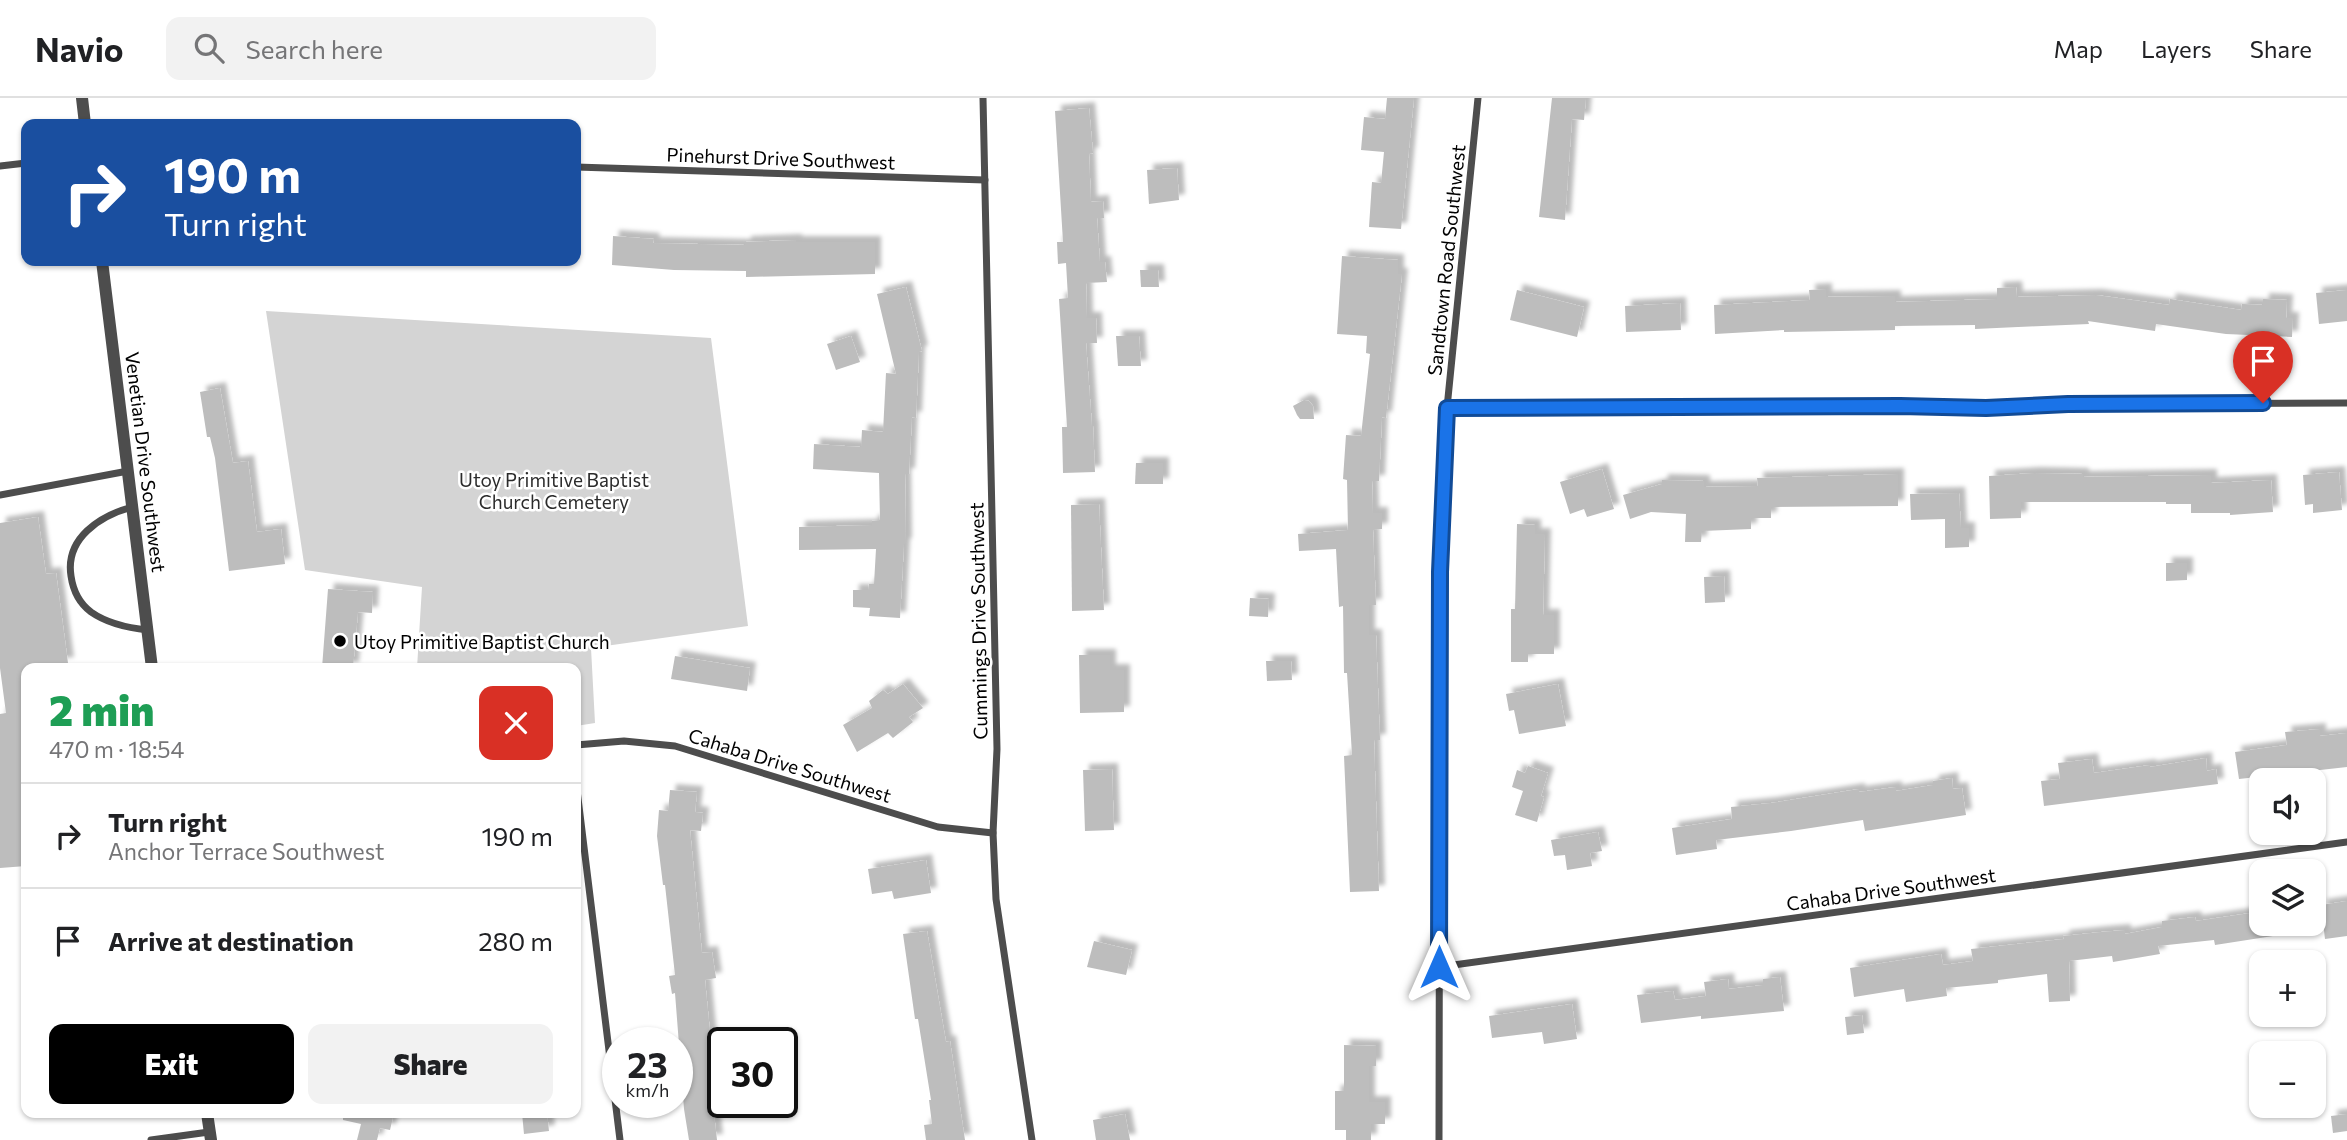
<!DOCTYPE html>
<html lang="en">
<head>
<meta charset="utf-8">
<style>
  :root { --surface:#fff; --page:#f2f2f2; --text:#202124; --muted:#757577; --line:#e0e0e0; --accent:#000 }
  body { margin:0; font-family:Commissioner,sans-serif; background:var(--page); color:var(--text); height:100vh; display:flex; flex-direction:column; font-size:26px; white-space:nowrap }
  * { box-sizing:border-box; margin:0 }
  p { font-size:23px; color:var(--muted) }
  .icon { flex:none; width:38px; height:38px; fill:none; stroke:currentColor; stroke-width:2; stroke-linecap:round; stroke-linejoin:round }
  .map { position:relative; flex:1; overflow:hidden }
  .details { position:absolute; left:21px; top:565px; width:560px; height:455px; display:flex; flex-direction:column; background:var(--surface); border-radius:14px; box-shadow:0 2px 5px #0004 }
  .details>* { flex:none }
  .banner { position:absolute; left:21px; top:21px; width:560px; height:147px; border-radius:14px; box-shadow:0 2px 5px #0004; background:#1a4fa0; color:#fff; overflow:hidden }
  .tools { position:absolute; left:2249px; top:670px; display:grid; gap:14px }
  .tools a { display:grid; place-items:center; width:77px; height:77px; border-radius:14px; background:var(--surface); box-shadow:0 2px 5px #0004; font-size:35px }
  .speed { position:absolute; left:602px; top:929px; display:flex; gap:14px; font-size:35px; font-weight:700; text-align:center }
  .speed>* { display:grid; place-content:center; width:91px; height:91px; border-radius:50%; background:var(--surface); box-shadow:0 2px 5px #0004; line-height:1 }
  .speed small { font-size:18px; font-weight:400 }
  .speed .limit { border:4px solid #111; border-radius:10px; background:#fff; color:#111 }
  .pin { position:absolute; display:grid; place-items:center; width:60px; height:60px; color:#fff; margin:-72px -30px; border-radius:50% 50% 50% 0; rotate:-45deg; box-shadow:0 0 7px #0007 }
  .pin .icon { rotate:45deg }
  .me { position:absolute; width:77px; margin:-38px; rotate:0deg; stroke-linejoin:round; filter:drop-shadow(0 0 5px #0008) }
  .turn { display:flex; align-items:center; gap:24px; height:147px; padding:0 28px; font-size:32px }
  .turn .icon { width:91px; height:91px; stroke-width:2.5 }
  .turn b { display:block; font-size:49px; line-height:60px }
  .round { display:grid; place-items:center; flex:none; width:74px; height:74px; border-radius:14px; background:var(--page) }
  .overview { display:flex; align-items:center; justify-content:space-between; height:119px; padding:0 28px }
  h1 { font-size:42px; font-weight:800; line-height:52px; color:#1e9e55 }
  .primary-button { display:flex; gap:14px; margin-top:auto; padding:14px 28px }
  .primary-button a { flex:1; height:80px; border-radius:14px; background:var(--accent); color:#fff; font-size:28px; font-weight:800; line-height:80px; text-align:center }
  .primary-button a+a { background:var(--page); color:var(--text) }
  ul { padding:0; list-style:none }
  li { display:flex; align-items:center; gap:21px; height:105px; padding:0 28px; border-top:2px solid var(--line) }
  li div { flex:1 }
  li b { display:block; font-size:26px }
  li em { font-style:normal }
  header { display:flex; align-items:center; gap:42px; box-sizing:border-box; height:98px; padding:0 35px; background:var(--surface); border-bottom:2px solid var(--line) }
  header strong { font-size:33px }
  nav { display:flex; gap:38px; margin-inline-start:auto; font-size:24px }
  .search { width:490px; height:63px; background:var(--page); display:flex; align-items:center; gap:18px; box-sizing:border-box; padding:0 24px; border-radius:14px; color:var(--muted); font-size:26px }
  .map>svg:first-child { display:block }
  .green { fill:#d4d4d4 }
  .building { fill:#bdbdbd; filter:url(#shadow) }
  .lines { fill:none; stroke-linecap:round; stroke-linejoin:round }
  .minor { stroke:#4d4d4d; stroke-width:7 }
  .tertiary { stroke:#4d4d4d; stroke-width:12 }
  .route-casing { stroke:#114b97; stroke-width:18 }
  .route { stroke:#1a73e8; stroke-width:12 }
  .poi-dot { fill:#000; stroke:#fff; stroke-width:2.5 }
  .labels { text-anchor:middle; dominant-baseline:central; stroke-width:5; stroke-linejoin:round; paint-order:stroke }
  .street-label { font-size:19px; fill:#000; stroke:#fff }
  .park-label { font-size:19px; fill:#2b2b2b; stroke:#fff }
  .poi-label { font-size:19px; fill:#000; stroke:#fff; text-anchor:start }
</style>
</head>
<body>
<header>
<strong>Navio</strong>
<div class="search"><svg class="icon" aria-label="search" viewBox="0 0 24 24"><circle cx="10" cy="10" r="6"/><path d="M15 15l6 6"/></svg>Search here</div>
<nav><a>Map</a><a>Layers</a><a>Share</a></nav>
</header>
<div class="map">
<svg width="2347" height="1042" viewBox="0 0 2347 1042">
  <defs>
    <filter id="shadow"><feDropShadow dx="6" dy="-6" stdDeviation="2" flood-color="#0004"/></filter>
  </defs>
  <rect width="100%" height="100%" fill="#fff"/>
  <!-- green -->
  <polygon class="green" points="266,213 711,240 748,528 591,550 595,625 576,628 576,570 417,570 422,489 305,472"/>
  <!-- building -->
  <g class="building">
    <polygon points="1387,0 1414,0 1401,131 1369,129 1372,84 1381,85 1384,54 1361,52 1364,19 1385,21"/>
    <polygon points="1552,0 1586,0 1584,22 1572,21 1565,122 1539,119"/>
    <polygon points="1089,10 1093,55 1089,56 1091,104 1103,103 1104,120 1097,120 1100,164 1105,164 1107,184 1086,185 1087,220 1096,220 1097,245 1086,245 1092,328 1093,328 1095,374 1063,375 1062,329 1067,329 1059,201 1068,200 1066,165 1058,166 1057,144 1063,144 1055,13"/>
    <polygon points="1177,70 1179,102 1149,106 1147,72"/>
    <polygon points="613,138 654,141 653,145 745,147 745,144 796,142 796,144 875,144 875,176 746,179 746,173 674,172 612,167"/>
    <polygon points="1342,158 1398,162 1398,176 1402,176 1386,320 1382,319 1379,383 1372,383 1373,415 1382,415 1382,431 1373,432 1376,507 1369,507 1369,537 1376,537 1380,642 1374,642 1379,793 1350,794 1344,658 1352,657 1347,575 1344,575 1343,508 1339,509 1336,451 1299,453 1298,436 1348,432 1347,382 1343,381 1346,337 1361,338 1370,256 1366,255 1367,238 1337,236"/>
    <polygon points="1140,172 1158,172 1159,189 1141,189"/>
    <polygon points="906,189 922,253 919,254 916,320 912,319 909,376 905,376 906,446 904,446 900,520 869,518 870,510 853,509 853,492 868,492 869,486 874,486 876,451 799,452 799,429 872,427 872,423 880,422 879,375 813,371 814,346 861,349 862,332 883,334 886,275 896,276 877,196"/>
    <polygon points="2016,189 2017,199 2096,197 2169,207 2170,201 2241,212 2242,206 2263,207 2263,201 2287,202 2286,220 2293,220 2292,239 2226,236 2156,226 2155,233 2088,223 2089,226 2018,229 1975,231 1975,227 1895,228 1895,232 1784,234 1784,232 1715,236 1714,207 1810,202 1809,192 1826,191 1826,199 1895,198 1895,204 1997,201 1997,190"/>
    <polygon points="1517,192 1584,209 1577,239 1510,222"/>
    <polygon points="2347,192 2347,223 2319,226 2316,195"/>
    <polygon points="1680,205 1681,232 1626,234 1625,208"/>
    <polygon points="851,238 860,264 836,272 827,246"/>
    <polygon points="1116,238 1139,238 1141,268 1118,268"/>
    <polygon points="220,290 233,365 248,363 257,434 281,431 285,466 229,473 215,360 210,339 207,339 200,294"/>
    <polygon points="1304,302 1309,303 1313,308 1314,321 1300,321 1297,317 1293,308"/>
    <polygon points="1136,365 1163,365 1163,386 1135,386"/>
    <polygon points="1602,371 1614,411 1587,419 1584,411 1570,416 1560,384"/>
    <polygon points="2339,374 2342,412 2313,415 2313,406 2305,407 2303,377"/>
    <polygon points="2034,375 2083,376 2083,379 2211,377 2211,385 2271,382 2273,414 2230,417 2230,415 2191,415 2191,406 2166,406 2166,404 2021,404 2021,420 1990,421 1989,378"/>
    <polygon points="1898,376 1898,408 1771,409 1771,420 1751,420 1751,431 1702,433 1701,444 1685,444 1686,416 1651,414 1630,421 1623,397 1662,386 1662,382 1704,383 1704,389 1758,388 1757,380"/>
    <polygon points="1959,395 1961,430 1969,430 1969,449 1945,450 1945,421 1911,422 1910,396"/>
    <polygon points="1099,406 1104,512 1072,513 1071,407"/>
    <polygon points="38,419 46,476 56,475 68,565 47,567 48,570 26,570 26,768 0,770 0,616 6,615 0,570 0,425"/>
    <polygon points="1517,426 1535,427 1535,436 1545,436 1543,517 1554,517 1554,556 1528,556 1528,564 1511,564 1511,511 1515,511"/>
    <polygon points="2166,465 2187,465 2187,482 2166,483"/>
    <polygon points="1724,478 1725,504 1705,505 1704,479"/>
    <polygon points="328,491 373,494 372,515 358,514 353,570 322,570"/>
    <polygon points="1250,500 1269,501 1268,519 1249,518"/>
    <polygon points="1079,557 1110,557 1110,572 1124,572 1124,614 1080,615"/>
    <polygon points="675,558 750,570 747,593 671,581"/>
    <polygon points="1266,563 1291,563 1292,582 1267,583"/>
    <polygon points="903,586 923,610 909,619 913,624 893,640 888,635 857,654 843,627 872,610 869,603 883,592 888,596"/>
    <polygon points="1558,586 1566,628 1519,636 1514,612 1509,613 1506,596"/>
    <polygon points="2320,631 2320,638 2347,635 2347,669 2239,681 2235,654 2287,647 2285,634"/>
    <polygon points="2206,660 2207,673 2216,671 2218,686 2044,708 2041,683 2060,681 2058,665 2092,661 2094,675 2150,667 2150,669"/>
    <polygon points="1528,668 1548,675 1541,698 1544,699 1537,724 1515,717 1523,693 1512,689 1517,672 1525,675"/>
    <polygon points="1112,671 1114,732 1085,733 1083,672"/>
    <polygon points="1952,680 1953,691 1962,690 1966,717 1865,733 1863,722 1791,733 1716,742 1717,751 1676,757 1672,730 1732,721 1731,709 1771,705 1859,691 1859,694 1896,689 1896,693 1933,687 1933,683"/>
    <polygon points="670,692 697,694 695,714 703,715 701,733 690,732 702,855 712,854 716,880 705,882 712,954 707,954 717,1042 689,1042 684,1011 675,895 672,896 669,878 675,877 665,787 663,787 657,738 659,712 668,713"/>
    <polygon points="1598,734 1602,753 1590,755 1592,768 1567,772 1565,757 1554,758 1551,742"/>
    <polygon points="926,762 931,795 894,801 892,793 872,796 868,771"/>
    <polygon points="2347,803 2347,838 2325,841 2321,807"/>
    <polygon points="2257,814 2259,826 2291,826 2292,835 2215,847 2214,842 2158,848 2160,856 2113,864 2112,858 2069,863 2070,903 2049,904 2047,876 1998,882 1998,885 1946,890 1947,898 1906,904 1904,891 1854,899 1850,870 1941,856 1943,867 1973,863 1971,851 2064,841 2063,838 2101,834 2125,832 2125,836 2162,829 2162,823 2195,819 2196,823"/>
    <polygon points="927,833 946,944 950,943 965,1042 926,1042 924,1027 932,1026 929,1002 931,1002 918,921 915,921 903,836"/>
    <polygon points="1094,843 1132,852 1126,877 1087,869"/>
    <polygon points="1780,879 1784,913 1701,921 1701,918 1641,925 1637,897 1673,893 1675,902 1706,898 1704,884 1728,881 1729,891 1763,887 1763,881"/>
    <polygon points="1572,906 1577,941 1544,946 1542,934 1492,940 1489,918"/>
    <polygon points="1862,917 1864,935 1847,937 1845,919"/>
    <polygon points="1344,947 1376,948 1376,968 1369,968 1369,1004 1385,1004 1385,1026 1371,1026 1371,1042 1346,1042 1346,1032 1335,1032 1335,993 1344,993"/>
    <polygon points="343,1015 394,1015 390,1032 380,1030 377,1042 357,1042 361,1026 343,1022"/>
    <polygon points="522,1015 547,1015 549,1033 524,1036"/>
    <polygon points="1125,1016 1130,1042 1096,1042 1093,1022"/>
    <polygon points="2347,1016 2347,1033 2333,1035 2331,1018"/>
  </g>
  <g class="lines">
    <!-- minor -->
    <g class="minor">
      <polyline points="983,0 997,651 993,735 996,801 1032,1042"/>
      <polyline points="0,68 26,65"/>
      <polyline points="576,69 985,82"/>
      <polyline points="1447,310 1900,308 1986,310 2068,306 2347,305"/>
      <polyline points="0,397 128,373"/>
      <path d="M132,409C100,418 65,440 71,478C73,492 79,505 91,514C108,526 128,530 148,532"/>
      <polyline points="576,647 624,643 675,648 938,729 993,735"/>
      <polyline points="576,684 620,1042"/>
      <polyline points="1439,869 2347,744"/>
      <polyline points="151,1042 209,1034"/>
      <polyline points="1439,1042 1440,473 1447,310 1478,0"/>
    </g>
    <!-- tertiary -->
    <g class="tertiary">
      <polyline points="82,0 85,26"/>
      <polyline points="102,163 152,570"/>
      <polyline points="207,1015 211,1042"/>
    </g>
  </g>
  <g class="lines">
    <defs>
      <polyline id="route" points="1439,869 1440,474 1447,310 1900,308 1986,310 2068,306 2263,305"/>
    </defs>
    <!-- route casing -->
    <use href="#route" class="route-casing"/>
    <!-- route -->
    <use href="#route" class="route"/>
  </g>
  <!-- markers -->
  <circle class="poi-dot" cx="340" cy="543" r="7"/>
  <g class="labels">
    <!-- street labels -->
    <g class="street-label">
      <text transform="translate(781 60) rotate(2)">Pinehurst Drive Southwest</text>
      <text transform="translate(1446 162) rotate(-84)">Sandtown Road Southwest</text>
      <text transform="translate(146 364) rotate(83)">Venetian Drive Southwest</text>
      <text transform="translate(978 523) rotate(-91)">Cummings Drive Southwest</text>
      <text transform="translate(790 667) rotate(17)">Cahaba Drive Southwest</text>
      <text transform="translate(1891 791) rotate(-8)">Cahaba Drive Southwest</text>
    </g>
    <!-- park labels -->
    <g class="park-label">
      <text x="554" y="381">Utoy Primitive Baptist<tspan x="554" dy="22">Church Cemetery</tspan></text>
    </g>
    <!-- poi labels -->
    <g class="poi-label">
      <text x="354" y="543">Utoy Primitive Baptist Church</text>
    </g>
  </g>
</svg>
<div class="tools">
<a><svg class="icon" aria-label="sound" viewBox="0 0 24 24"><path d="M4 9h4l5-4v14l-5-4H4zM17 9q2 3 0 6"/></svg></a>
<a><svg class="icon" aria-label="layers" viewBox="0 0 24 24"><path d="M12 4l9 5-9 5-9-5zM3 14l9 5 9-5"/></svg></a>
<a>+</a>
<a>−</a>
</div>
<div class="speed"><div>23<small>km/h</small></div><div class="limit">30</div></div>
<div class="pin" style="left:2263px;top:305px;background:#d93025"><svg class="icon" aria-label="arrive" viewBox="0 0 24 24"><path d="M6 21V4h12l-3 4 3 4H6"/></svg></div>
<svg class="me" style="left:1439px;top:869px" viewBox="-20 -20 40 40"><path d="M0-17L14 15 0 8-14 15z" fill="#1a73e8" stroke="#fff" stroke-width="4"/></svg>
<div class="banner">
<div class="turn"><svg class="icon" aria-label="right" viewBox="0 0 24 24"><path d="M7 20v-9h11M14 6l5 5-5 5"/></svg><div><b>190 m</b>Turn right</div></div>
</div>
<section class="details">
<div class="overview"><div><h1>2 min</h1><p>470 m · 18:54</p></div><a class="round" style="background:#d93025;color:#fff"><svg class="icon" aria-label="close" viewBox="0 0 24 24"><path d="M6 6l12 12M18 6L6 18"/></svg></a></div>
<ul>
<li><svg class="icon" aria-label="right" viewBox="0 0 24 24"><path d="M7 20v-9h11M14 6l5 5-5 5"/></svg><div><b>Turn right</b><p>Anchor Terrace Southwest</p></div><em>190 m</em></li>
<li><svg class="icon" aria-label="arrive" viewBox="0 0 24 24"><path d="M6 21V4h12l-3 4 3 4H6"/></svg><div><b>Arrive at destination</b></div><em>280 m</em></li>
</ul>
<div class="primary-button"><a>Exit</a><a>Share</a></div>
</section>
</div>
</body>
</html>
